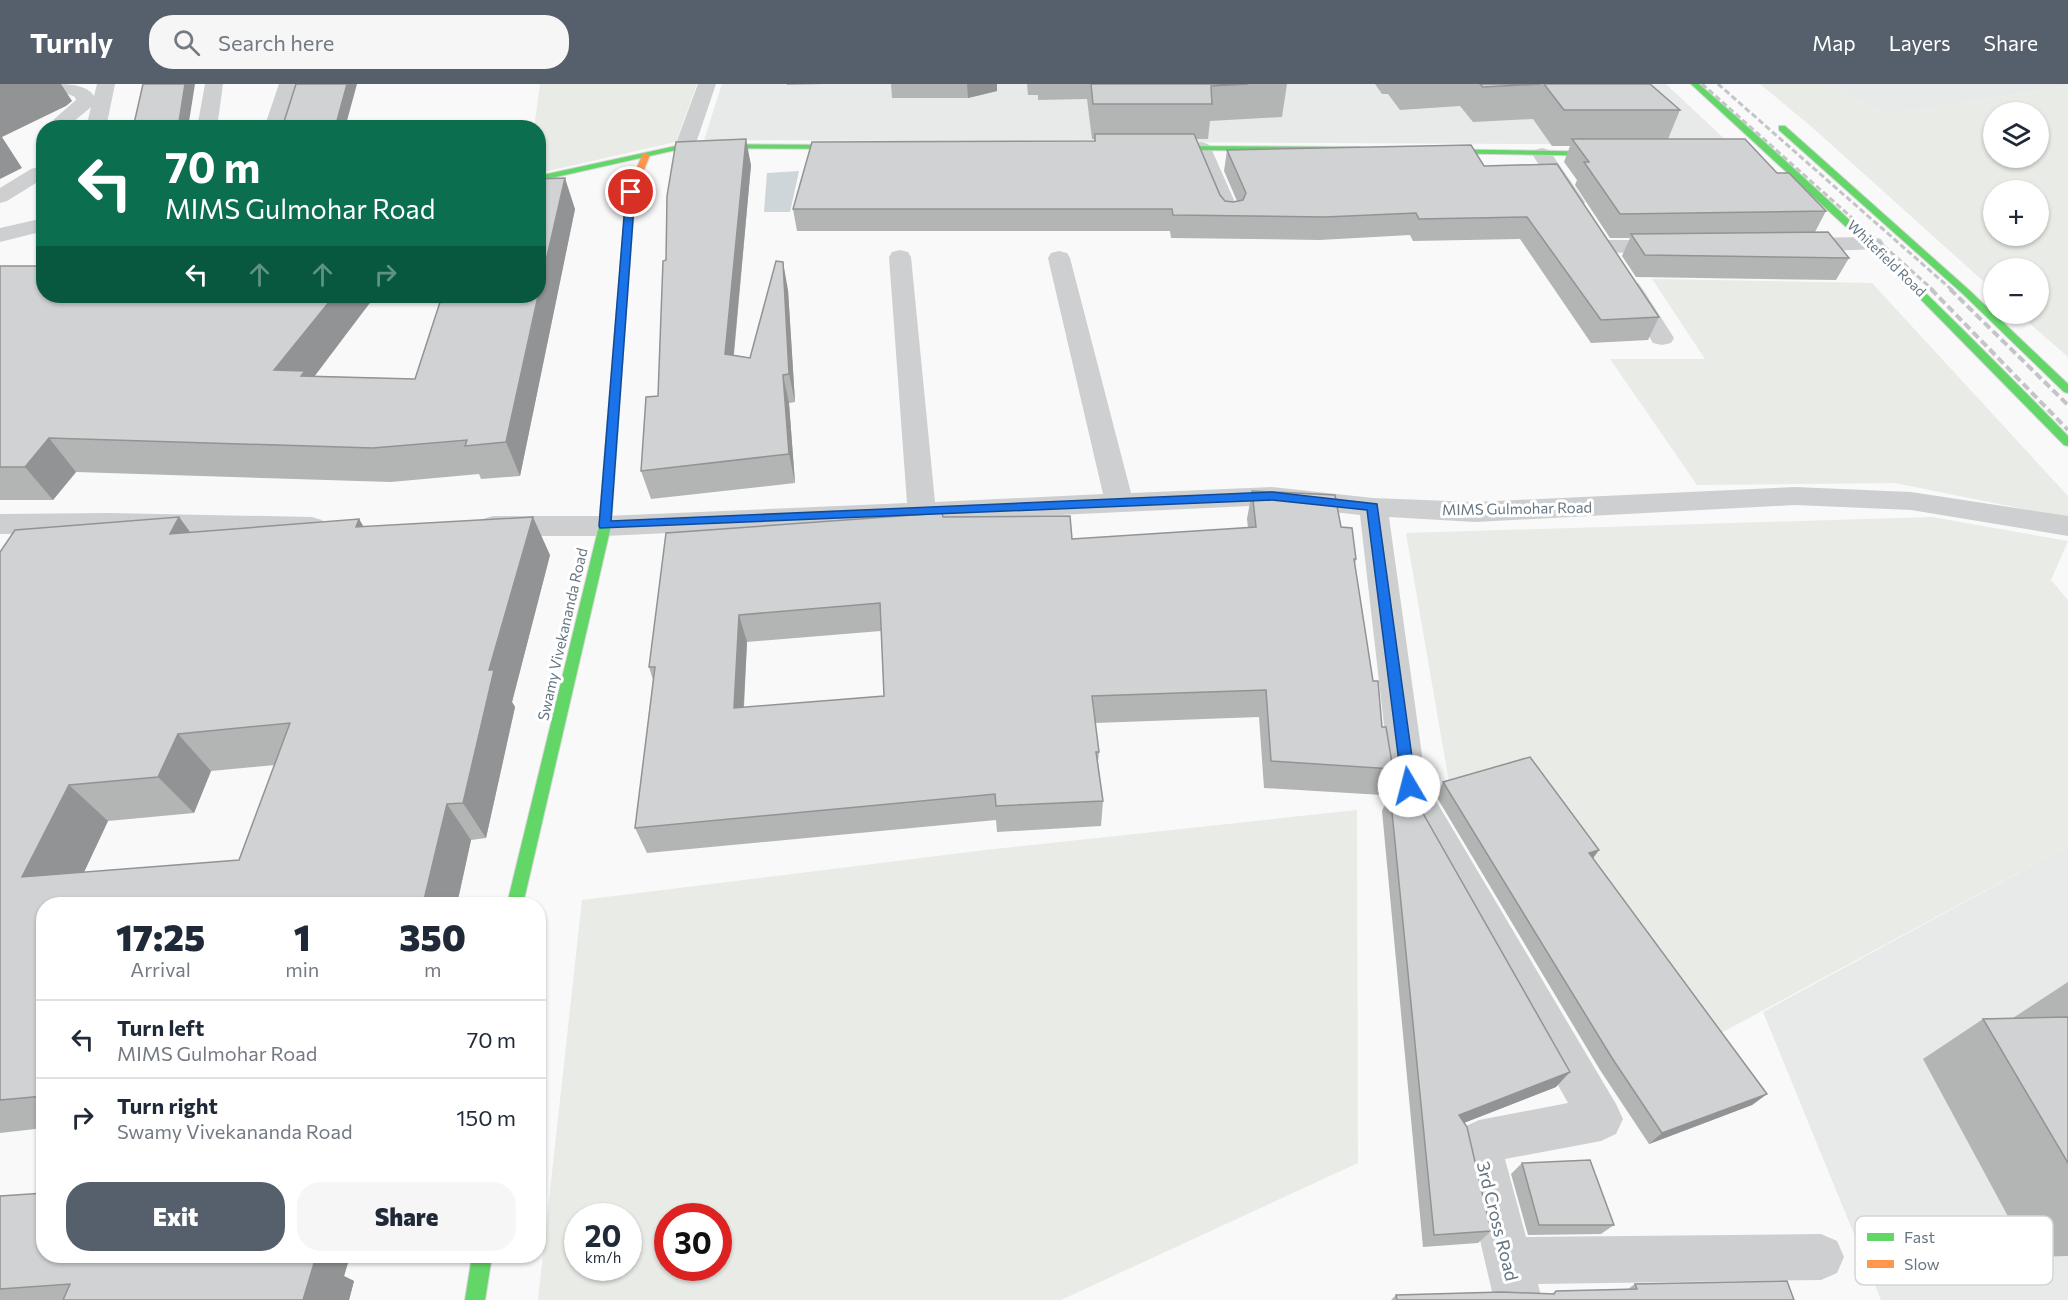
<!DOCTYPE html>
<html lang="en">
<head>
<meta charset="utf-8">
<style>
  :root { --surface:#fff; --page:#f6f6f7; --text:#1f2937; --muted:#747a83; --line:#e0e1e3; --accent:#56606c }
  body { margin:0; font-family:Commissioner,sans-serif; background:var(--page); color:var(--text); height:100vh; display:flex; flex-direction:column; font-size:22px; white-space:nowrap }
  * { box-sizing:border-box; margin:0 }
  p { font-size:20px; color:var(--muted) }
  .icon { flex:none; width:33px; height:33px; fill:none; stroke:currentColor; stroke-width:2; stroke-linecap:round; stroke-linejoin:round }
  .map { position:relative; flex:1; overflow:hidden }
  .side { position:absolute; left:36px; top:813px; width:510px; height:366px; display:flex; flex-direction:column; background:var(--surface); border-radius:24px; box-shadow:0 2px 4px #0004 }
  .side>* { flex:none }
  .hud { position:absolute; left:36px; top:36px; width:510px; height:183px; border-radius:24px; box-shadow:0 2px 4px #0004; background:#0b6e4f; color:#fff; overflow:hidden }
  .fabs { position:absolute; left:1983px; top:18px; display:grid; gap:12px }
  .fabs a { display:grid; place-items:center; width:66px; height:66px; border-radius:50%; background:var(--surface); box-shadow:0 2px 4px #0004; font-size:30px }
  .speed { position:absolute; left:564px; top:1119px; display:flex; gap:12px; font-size:30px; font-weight:700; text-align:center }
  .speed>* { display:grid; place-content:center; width:78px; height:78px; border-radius:50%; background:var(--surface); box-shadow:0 2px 4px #0004; line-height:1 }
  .speed small { font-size:15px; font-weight:400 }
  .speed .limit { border:9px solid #d22; background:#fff; color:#111 }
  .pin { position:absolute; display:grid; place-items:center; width:51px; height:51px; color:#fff; margin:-26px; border:3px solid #fff; border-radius:50%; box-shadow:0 2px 6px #0007 }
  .me { position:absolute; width:66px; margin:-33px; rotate:352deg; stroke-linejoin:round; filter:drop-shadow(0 0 4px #0008) }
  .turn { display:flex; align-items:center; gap:21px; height:126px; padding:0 30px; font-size:27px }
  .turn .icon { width:78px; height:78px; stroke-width:2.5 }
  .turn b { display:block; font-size:42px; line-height:51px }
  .lanes { display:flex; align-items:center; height:57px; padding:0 30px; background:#0003; justify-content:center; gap:30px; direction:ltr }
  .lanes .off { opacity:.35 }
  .eta { display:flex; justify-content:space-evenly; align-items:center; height:102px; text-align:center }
  .eta b { font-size:36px; font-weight:800; line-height:42px }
  .button { display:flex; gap:12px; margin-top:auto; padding:12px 30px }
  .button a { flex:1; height:69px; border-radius:24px; background:var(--accent); color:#fff; font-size:24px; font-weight:800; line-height:69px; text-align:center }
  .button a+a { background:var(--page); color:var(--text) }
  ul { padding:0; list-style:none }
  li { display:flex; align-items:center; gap:18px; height:78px; padding:0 30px; border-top:2px solid var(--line) }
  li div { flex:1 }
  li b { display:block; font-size:22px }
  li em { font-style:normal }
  header { display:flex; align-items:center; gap:36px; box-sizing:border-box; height:84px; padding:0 30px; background:var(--accent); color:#fff }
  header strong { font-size:28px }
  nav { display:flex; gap:33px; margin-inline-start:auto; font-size:21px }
  .search { width:420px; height:54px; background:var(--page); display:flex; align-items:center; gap:15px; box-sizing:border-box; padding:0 21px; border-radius:24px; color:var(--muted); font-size:22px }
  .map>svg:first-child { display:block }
  .built { fill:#e8e9e9 }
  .green { fill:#e8ebe6; fill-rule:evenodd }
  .water { fill:#ced6d9 }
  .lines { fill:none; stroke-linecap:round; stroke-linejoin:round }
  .fast-casing { stroke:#d5d6d7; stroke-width:2 }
  .slow-casing { stroke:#d5d6d7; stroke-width:2 }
  .street { fill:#cecfd0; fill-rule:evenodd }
  .fast { fill:#63d668; fill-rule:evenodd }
  .slow { fill:#ff974d; fill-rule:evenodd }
  .rail-far1 { stroke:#c3c5c6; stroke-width:3; stroke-dasharray:6 3; stroke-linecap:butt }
  .rail { stroke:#c3c5c6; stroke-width:4; stroke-dasharray:8 4; stroke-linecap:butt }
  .wall { fill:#b3b5b5; fill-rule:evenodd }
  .shaded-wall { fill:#929394 }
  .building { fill:#d0d2d3; stroke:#929394; stroke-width:1.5; fill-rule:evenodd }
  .route { fill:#1a73e8; stroke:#114b97; stroke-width:1.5 }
  .labels { text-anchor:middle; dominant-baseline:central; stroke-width:6; stroke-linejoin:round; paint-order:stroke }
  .far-street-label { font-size:14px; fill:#657683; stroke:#fff }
  .street-label { font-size:15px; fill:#657683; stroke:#fff }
  .near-street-label { font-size:18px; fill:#657683; stroke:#fff }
  .key { fill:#fff; stroke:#d1d6da; stroke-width:1.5 }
  .key-label { font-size:16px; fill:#657683 }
</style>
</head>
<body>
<header>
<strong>Turnly</strong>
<div class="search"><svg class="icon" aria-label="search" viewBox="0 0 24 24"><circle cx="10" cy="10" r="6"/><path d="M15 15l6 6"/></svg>Search here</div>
<nav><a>Map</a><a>Layers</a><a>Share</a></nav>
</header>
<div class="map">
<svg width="2068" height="1216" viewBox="0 0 2068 1216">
  <rect width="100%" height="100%" fill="#f9f9f9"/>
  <!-- built -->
  <g class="built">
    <polygon points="722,0 1666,0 1731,61 704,56"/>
    <polygon points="1831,0 2068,0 2068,2 1887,31"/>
    <polygon points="2068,762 2068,1216 1881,1216 1763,928"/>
  </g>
  <!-- green -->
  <g class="green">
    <polygon points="540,0 697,0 676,58 539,89 538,44 534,44"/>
    <path d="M1760,0H1831L1887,31L2068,2V273L2019,230H2038V184H1994L1993,206L1813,44ZM2038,28V74H1994V28ZM2038,106V152H1994V106Z"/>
    <polygon points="1652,195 1872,199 2068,412 2068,434 1895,399 1697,401 1610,275 1705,275"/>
    <polygon points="1932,433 2068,457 2051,496 2068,516 2068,762 1710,955 1450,704 1406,449"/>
    <path d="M1357,726L1358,1079L1061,1216H538L582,816L985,766ZM628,1132V1184H578V1132ZM718,1132V1184H668V1132Z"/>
  </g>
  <!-- water -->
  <polygon class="water" points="799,87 790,128 764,128 767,89"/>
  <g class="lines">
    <defs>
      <g id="fast">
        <path d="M1691,0H1699C1828,112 1950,230 2068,352V362L2064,361L1883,177Z"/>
        <polygon points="1779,42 1785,42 1969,206 2068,300 2068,309 2064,308 1963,210 1779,46"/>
        <polygon points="685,60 855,61 859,63 855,65 685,64 538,97 538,92"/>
        <polygon points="1153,62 1359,63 1363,65 1359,67 1156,66 1152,64"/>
        <polygon points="1426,65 1611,68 1615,70 1611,72 1429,69 1425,67"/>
        <polygon points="618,266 623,269 611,442 523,820 507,820 599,442 613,269"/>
        <polygon points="472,1172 492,1172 485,1216 465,1216"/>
      </g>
      <polygon id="slow" points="643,69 650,71 635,108 623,269 618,272 613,269 627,108"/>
    </defs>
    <!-- fast casing -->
    <use href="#fast" class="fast-casing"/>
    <!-- slow casing -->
    <use href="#slow" class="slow-casing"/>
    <!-- street -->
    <g class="street">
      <path d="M52,0C66,0 87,0 94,12L97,0H115L106,44H86L91,23L66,44H44L76,16L75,13L54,4Z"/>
      <polygon points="205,0 223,0 217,44 197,44"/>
      <polygon points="279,0 297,0 284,44 264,44"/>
      <polygon points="698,0 716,0 695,62 692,66 678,66 675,62"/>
      <polygon points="1201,58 1208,60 1211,64 1241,132 1238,137 1230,138 1222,137 1219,132 1191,64 1194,60"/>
      <polygon points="1542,64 1549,66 1585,118 1582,123 1574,124 1566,123 1563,118 1532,70 1535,66"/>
      <polygon points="38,83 44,84 44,94 7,117 0,119 0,104 31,85"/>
      <polygon points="44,134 44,147 0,158 0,144"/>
      <polygon points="1873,153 1881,155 1884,160 1881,165 1794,168 1786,166 1783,161 1786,156 1794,154"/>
      <polygon points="1604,156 1670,156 1678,158 1681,163 1678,168 1670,170 1596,168 1593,163 1596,158"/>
      <polygon points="900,166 908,168 911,173 935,418 1103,410 1048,174 1051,169 1059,167 1067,169 1070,174 1131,409 1272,403 1373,414 1475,418 1795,403 1911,408 2068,432 2068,452 1911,426 1795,421 1475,438 1389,433 1426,700 1616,1020 1623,1035 1616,1050 1601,1057 1505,1075 1526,1153 1821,1150 1837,1157 1844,1173 1837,1189 1821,1196 1538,1200 1542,1216 1494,1216 1457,1058 1464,1043 1479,1036 1568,1019 1391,702 1360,431 1272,421 605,452 493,452 483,449 478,442 483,435 493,432 605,432 907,419 889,173 892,168"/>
      <polygon points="1630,197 1638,199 1642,204 1674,254 1671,259 1662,261 1653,259 1650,254 1618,204 1622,199"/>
      <polygon points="108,429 312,433 322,436 327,443 322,450 312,453 108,449 0,450 0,430"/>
    </g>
    <!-- fast -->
    <use href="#fast" class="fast"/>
    <!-- slow -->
    <use href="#slow" class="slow"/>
    <!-- rail-far1 -->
    <g class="rail-far1">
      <polyline points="1702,0 1933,206"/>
      <polyline points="1718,0 1952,206"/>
    </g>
    <!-- rail -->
    <g class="rail">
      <polyline points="1931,205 2068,346"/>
      <polyline points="1950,205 2068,321"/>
    </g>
  </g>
  <!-- wall -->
  <g class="wall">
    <polygon points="787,0 824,0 787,1"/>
    <polygon points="891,0 997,0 997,7 968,14 892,14"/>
    <polygon points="1027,0 1287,0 1282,33 1210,37 1208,55 1196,55 1220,111 1225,117 1233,118 1237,117 1224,87 1227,66 1484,82 1659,233 1648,256 1591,259 1520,155 1413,157 1410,151 1320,156 1171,154 1170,147 797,147 793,125 1094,57 1094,55 1092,55 1087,15 1038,16 1038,11 1028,11"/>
    <polygon points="1375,0 1650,0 1680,26 1668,55 1777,89 1826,127 1815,148 1849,174 1836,196 1636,193 1622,172 1630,154 1610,154 1575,101 1577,96 1564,78 1570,62 1552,62 1533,35 1473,38 1460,22 1400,26 1388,10 1382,10"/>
    <polygon points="751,81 734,271 750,274 788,206 795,318 789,319 795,399 651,415 641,387 658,312 666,176"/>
    <polygon points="575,125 520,392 481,395 479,390 391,398 76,388 53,416 0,416 0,182 44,212 414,212 372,216 314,292 415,295"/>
    <path d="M1252,407L1341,443L1356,475L1355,480L1373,597L1382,643L1393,685L1382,711L1264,704L1259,633L1095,639L1099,668L1098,678L1103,717L1101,742L997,748L996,736L647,769L635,744L653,596L649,583L666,449L943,433L1072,455L1248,444L1247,435ZM881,547L884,612L744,624L747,558Z"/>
    <path d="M179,433L190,448L359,435L363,442L550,471L512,618L515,623L486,754L471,756L457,820H44V1044L0,1049V468ZM275,681L239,776L84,788L108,737L194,729L211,687Z"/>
    <polygon points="1443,698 1593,775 1767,1010 1752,1021 1649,1060 1600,986 1436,712"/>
    <polygon points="1390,708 1556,1003 1464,1039 1491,1147 1478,1159 1423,1163 1382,727"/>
    <polygon points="2068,898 2068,1172 2030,1173 1923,975 1983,935 2013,934"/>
    <polygon points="1522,1079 1614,1141 1601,1150 1528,1151 1511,1090"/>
    <polygon points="0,1112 44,1172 350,1172 344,1192 354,1197 349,1216 0,1216"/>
    <polygon points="1635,1200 1794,1216 1391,1216 1396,1211 1552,1210 1556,1207 1628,1205"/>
  </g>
  <!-- shaded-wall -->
  <g class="shaded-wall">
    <polygon points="0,0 61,0 72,17 66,22 2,53 22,84 0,95"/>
    <polygon points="185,0 195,0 188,44 178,44"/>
    <polygon points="347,0 357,0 345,44 335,44"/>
    <polygon points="967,0 997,0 997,7 968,14"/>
    <polygon points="746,55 751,81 731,298 725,270"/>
    <polygon points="565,94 575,125 520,392 506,358"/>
    <polygon points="783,178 788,206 795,318 789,290"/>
    <polygon points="334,212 370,212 372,216 311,297 274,286"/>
    <polygon points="783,291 789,319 795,399 789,370"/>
    <polygon points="49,354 76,388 53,416 25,383"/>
    <polygon points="179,433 207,471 170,450"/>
    <polygon points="533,433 550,471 512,618 515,623 486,754 463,719 489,586"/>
    <polygon points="359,435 382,473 356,443"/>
    <polygon points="739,531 747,558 742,651 734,624"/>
    <polygon points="178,650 211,687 194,729 158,693"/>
    <polygon points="69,701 108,737 69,820 22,793"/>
    <polygon points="447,720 471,756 457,820 423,820"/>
    <polygon points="1599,766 1589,780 1589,769"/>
    <polygon points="1570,988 1556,1003 1448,1045 1459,1031"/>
    <polygon points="1767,1010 1752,1021 1649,1060 1662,1049"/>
    <polygon points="304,1172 350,1172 344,1192 354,1197 349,1216 303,1216 303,1176"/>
  </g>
  <!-- building -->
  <g class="building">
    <polygon points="143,0 185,0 178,44 133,44"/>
    <polygon points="296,0 347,0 335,44 282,44"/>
    <polygon points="1091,0 1248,0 1211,2 1212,20 1093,20"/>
    <polygon points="1480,0 1541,0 1483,3"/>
    <polygon points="1544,0 1650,0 1680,26 1564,26"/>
    <polygon points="1095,50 1194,50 1220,111 1225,117 1233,118 1243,116 1246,109 1227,66 1471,61 1484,82 1557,80 1659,233 1601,236 1527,133 1419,135 1416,129 1325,133 1173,131 1172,125 793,125 812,58 1095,57"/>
    <polygon points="746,55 725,270 750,274 776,177 783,178 789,290 783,291 789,370 641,387 646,313 658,312 663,177 666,176 667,112 676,58"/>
    <polygon points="1572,55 1745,55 1777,89 1789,89 1826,127 1620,130 1584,78 1589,78"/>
    <polygon points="565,94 538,212 538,95"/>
    <polygon points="1828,148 1849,174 1645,171 1631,150"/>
    <polygon points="0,182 44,182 44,212 334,212 274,286 305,287 301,292 415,295 442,212 538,212 506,358 465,362 467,356 373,364 49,354 25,383 0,383"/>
    <path d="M1252,407L1335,411L1341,443L1352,444L1356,475H1354L1373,597H1378L1382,643H1386L1393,685L1271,677L1266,606L1092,612L1099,668H1096L1103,717L996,722L995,710L635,744L655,583H649L666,449L942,429L943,433L1070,432L1072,455L1256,443ZM880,519L884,612L734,624L739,531Z"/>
    <path d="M179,433L170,450L359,435L356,443L533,433L489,586H494L463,719L447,720L423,820H44V1012L0,1016V468L15,446ZM290,639L239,776L22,793L69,701L158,693L178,650Z"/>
    <polygon points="1530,673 1599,766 1589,769 1767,1010 1662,1049 1612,974 1443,698"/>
    <polygon points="1408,703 1570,988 1459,1031 1467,1043 1491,1147 1434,1151 1390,708"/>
    <polygon points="2068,933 2068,1079 1983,935"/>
    <polygon points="1590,1076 1614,1141 1539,1141 1522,1079"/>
    <polygon points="44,1109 44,1172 304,1172 303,1176 315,1176 303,1216 63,1216 70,1200 0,1205 0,1112"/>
    <polygon points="1787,1197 1794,1216 1397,1216 1396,1211 1502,1208 1554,1210 1556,1207 1637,1205 1635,1200"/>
  </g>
  <!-- route -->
  <polygon class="route" points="631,106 635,108 611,437 1272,408 1377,420 1416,702 1414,707 1404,707 1402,702 1367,426 1272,416 600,444 599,442 626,108"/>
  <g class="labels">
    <!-- far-street labels -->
    <g class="far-street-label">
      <text transform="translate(1887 174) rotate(44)">Whitefield Road</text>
    </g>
    <!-- street labels -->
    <g class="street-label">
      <text transform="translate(1517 424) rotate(-1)">MIMS Gulmohar Road</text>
      <text transform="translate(562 550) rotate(-77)">Swamy Vivekananda Road</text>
    </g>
    <!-- near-street labels -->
    <g class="near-street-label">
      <text transform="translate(1498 1137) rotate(76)">3rd Cross Road</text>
    </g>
  </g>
  <!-- legend -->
  <rect x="1855" y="1132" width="198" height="69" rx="9" class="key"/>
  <rect x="1867" y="1149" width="27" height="8" fill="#63d668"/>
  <rect x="1867" y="1176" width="27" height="8" fill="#ff974d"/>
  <g class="key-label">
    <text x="1904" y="1159">Fast</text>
    <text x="1904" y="1186">Slow</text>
  </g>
</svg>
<div class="fabs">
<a><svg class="icon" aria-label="layers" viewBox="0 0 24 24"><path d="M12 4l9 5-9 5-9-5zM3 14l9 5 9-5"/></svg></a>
<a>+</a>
<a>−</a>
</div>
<div class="speed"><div>20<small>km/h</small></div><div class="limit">30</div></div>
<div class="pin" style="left:631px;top:108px;background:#d93025"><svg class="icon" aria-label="arrive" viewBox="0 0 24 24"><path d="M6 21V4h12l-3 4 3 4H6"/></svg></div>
<svg class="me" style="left:1409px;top:702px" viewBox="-20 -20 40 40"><circle r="19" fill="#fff"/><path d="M0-13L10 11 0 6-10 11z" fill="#1a73e8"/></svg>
<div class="hud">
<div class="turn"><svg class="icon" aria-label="left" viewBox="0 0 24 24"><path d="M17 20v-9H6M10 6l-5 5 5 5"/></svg><div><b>70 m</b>MIMS Gulmohar Road</div></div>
<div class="lanes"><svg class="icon" aria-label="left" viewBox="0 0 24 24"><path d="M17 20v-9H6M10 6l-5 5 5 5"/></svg><svg class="icon off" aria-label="ahead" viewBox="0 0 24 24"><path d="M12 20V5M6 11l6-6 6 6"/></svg><svg class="icon off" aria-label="ahead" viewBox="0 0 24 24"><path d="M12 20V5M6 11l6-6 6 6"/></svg><svg class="icon off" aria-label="right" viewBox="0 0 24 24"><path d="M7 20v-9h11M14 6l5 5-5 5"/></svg></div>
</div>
<section class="side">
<div class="eta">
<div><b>17:25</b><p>Arrival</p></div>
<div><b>1</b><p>min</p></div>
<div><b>350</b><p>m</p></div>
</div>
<ul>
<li><svg class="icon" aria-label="left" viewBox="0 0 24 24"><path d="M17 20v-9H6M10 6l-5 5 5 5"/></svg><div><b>Turn left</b><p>MIMS Gulmohar Road</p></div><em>70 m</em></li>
<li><svg class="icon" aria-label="right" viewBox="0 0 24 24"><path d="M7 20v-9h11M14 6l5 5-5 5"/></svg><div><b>Turn right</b><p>Swamy Vivekananda Road</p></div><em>150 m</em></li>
</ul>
<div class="button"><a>Exit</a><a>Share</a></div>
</section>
</div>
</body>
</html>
